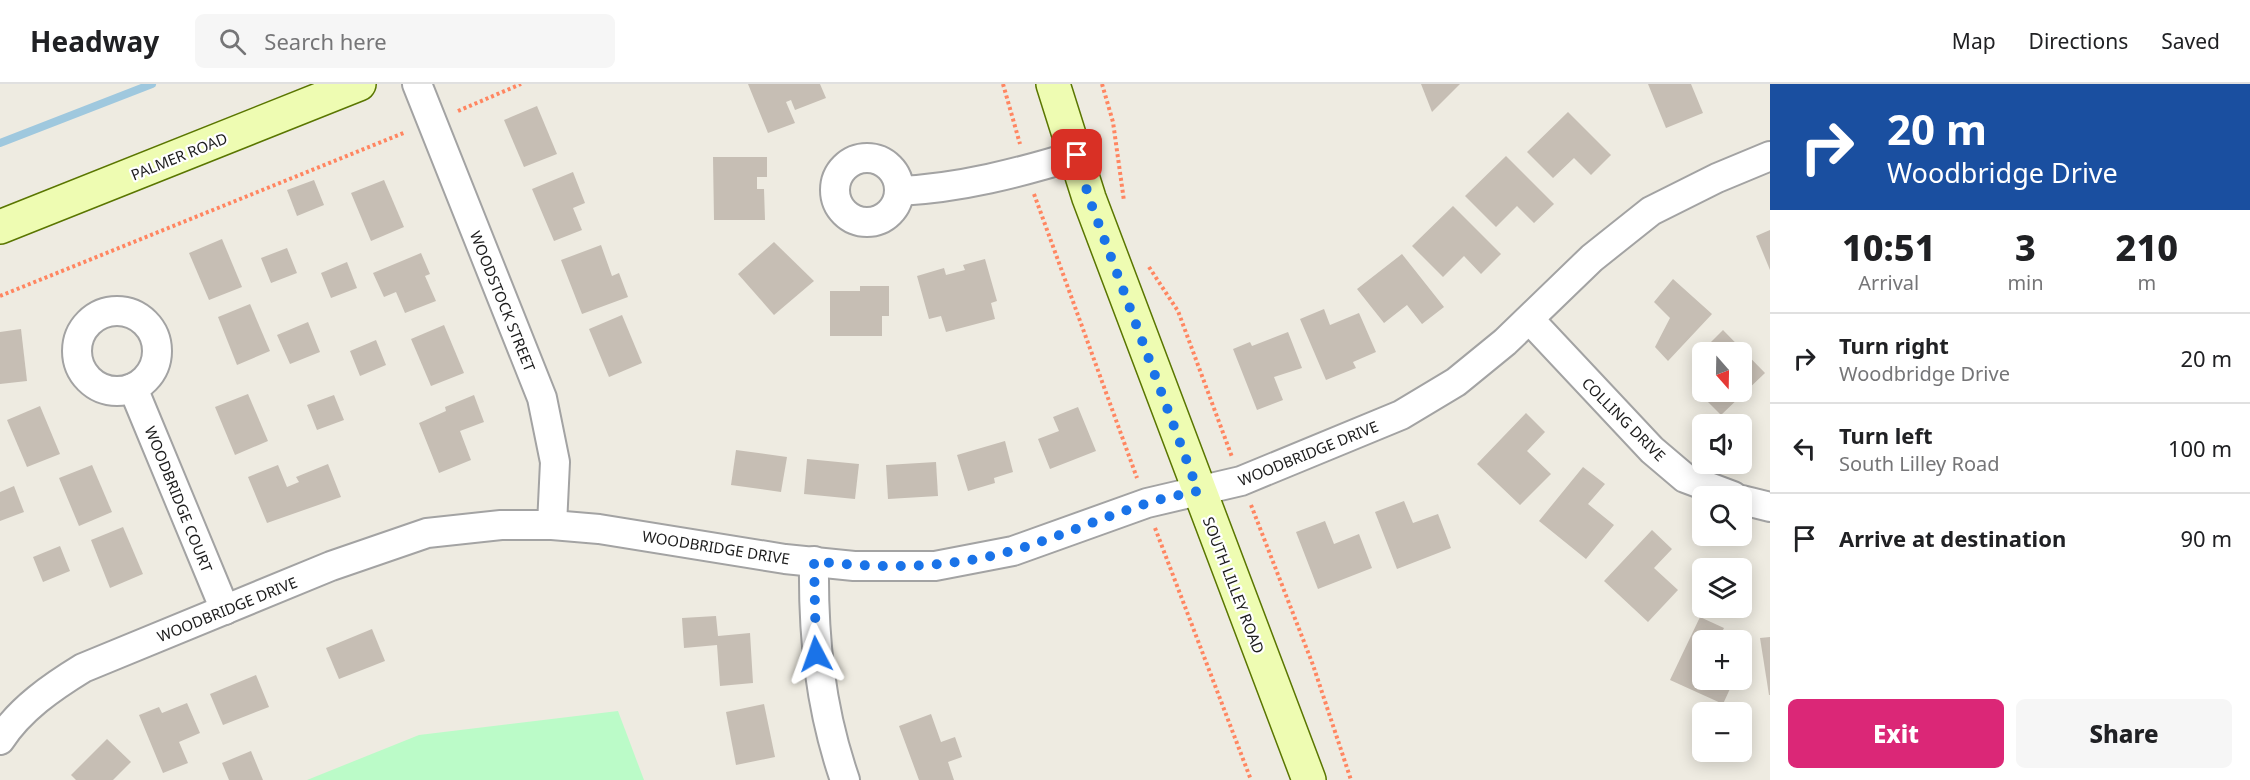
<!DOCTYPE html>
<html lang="en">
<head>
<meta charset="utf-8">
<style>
  :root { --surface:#fff; --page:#f6f6f6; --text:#202124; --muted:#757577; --line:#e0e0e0; --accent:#db2777 }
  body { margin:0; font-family:"Noto Sans",sans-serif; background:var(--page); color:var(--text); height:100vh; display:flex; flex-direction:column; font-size:22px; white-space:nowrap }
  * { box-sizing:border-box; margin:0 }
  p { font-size:20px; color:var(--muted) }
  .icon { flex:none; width:33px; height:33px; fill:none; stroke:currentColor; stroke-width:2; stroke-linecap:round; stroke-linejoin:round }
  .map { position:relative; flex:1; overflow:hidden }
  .side { display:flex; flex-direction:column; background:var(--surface); width:480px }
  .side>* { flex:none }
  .top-card { background:#1a4fa0; color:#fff; overflow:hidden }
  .needle { width:39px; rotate:160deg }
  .controls { position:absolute; left:1692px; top:258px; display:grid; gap:12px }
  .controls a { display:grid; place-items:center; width:60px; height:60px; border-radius:9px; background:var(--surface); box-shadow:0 3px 15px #0003; font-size:30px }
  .pin { position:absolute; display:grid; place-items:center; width:51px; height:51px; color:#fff; margin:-26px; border-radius:12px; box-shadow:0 3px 9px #0006 }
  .me { position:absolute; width:66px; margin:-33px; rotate:356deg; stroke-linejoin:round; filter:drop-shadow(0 0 4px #0008) }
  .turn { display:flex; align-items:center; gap:21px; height:126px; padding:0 18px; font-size:27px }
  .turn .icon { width:78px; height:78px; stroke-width:2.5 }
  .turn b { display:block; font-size:42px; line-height:51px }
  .eta { display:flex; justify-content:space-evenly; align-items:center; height:102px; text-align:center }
  .eta b { font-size:36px; font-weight:800; line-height:42px }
  .button { display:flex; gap:12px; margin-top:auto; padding:12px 18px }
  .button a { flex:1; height:69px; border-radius:9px; background:var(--accent); color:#fff; font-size:24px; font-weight:800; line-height:69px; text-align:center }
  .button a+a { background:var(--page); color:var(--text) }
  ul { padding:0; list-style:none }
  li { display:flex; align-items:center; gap:18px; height:90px; padding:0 18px; border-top:2px solid var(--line) }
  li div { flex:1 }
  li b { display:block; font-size:22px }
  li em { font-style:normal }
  header { display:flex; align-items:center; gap:36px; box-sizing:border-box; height:84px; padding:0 30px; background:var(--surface); border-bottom:2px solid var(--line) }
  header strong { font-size:28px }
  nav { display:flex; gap:33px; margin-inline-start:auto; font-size:21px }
  .search { width:420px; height:54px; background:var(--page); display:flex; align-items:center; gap:15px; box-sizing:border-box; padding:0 21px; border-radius:9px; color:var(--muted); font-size:22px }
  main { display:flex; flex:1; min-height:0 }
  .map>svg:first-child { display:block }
  .park { fill:#bbfbc8 }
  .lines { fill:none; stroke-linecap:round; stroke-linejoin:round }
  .stream { stroke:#9fc8de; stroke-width:8 }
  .building { fill:#c6beb4 }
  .street-casing { stroke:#a3a3a3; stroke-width:32 }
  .secondary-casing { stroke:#5a7601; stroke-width:36 }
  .path { stroke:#ff8661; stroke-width:4; stroke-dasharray:3 3; stroke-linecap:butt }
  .street { stroke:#fff; stroke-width:28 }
  .secondary { stroke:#eefcb2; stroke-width:33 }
  .route { stroke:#1a73e8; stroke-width:10; stroke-dasharray:0 18 }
  .labels { text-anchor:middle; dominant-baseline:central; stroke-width:4.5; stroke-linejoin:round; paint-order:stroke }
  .street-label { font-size:15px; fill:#1c1c1c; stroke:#fff }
</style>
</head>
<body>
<header>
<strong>Headway</strong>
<div class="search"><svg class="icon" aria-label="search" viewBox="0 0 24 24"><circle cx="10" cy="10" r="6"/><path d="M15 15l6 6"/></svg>Search here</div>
<nav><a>Map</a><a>Directions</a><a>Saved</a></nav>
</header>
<main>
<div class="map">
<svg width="1770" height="696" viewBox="0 0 1770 696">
  <rect width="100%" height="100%" fill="#eeebe1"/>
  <!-- park -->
  <polygon class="park" points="618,627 644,696 307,696 419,651"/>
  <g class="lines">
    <!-- stream -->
    <polyline class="stream" points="0,59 152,0"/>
  </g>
  <!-- building -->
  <g class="building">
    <polygon points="748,0 820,0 826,14 795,26 791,16 786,18 795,39 768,49"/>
    <polygon points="1421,0 1460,0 1432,28"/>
    <polygon points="1648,0 1691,0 1703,29 1666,44"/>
    <polygon points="537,22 557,70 524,83 504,36"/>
    <polygon points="1568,28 1611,71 1591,91 1574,74 1553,94 1527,68"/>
    <polygon points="1506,72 1554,120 1534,139 1517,122 1496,143 1465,112"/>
    <polygon points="713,73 767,73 767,93 757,93 757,105 764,105 765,136 714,136"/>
    <polygon points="573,88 585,119 573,124 582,146 554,157 532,105"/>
    <polygon points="314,96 324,121 297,132 287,106"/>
    <polygon points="384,96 404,143 371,157 351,109"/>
    <polygon points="1453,122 1501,170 1481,190 1464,172 1443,193 1412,162"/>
    <polygon points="1770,146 1770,186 1756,152"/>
    <polygon points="222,155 242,203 209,216 189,169"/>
    <polygon points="774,158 814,197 774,231 738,190"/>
    <polygon points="601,161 612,192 619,189 628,213 582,230 561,176"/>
    <polygon points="287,164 297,189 271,199 261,174"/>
    <polygon points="421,169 430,190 425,192 436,217 405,229 396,208 384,213 373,189"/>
    <polygon points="1402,170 1444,223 1422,240 1407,221 1384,239 1357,205"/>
    <polygon points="985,175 997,217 991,219 995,235 946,248 941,232 929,235 917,192 944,184 946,191 965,186 963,181"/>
    <polygon points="347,178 357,204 331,214 321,189"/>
    <polygon points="1673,195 1712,230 1668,277 1655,263 1670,234 1654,218"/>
    <polygon points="860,202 889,202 889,232 882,232 882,252 830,252 830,207 860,207"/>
    <polygon points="250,220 270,267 237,281 218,233"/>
    <polygon points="1324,225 1330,241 1359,229 1376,268 1353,278 1356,284 1326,296 1300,235"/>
    <polygon points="622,231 642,279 609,293 589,245"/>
    <polygon points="308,238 320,268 290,280 277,251"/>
    <polygon points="444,241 464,289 431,302 411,255"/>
    <polygon points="21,245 27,297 0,300 0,248"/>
    <polygon points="1723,246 1765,289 1721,331 1702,312 1706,308 1742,308 1742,268 1702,268 1702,276 1698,271"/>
    <polygon points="1288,248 1302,284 1274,293 1283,316 1257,326 1233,265 1250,258 1252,262"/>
    <polygon points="376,256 386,281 360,292 350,267"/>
    <polygon points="248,310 268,357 235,371 215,323"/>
    <polygon points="334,311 344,336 317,346 307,321"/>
    <polygon points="474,311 484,338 460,347 471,376 439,389 419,339 446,327 445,323"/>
    <polygon points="40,322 60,370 27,383 7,336"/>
    <polygon points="1078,323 1096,367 1050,385 1038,355 1059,347 1053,333"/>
    <polygon points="1526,329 1545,348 1527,367 1551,390 1520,421 1477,380"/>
    <polygon points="1005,357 1013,388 994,394 995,399 968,407 957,371"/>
    <polygon points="736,366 787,373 781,408 731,401"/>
    <polygon points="807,375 859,380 855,415 804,410"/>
    <polygon points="936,378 938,412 888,415 886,381"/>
    <polygon points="328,380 341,413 267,439 248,393 278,381 287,403 299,398 296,393"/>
    <polygon points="92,381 112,428 79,442 59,394"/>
    <polygon points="1583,383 1605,400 1588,420 1614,441 1586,475 1539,437"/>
    <polygon points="14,402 24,428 0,437 0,408"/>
    <polygon points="1404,417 1413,439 1438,430 1451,464 1397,485 1375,428"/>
    <polygon points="1325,437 1334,460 1359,450 1372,484 1318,505 1296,448"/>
    <polygon points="123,443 143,490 110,504 91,456"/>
    <polygon points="1652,446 1672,465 1654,484 1678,506 1648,538 1604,497"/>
    <polygon points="60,462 70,487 43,498 33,473"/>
    <polygon points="716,532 718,552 750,549 753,599 720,602 717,561 684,564 682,534"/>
    <polygon points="1700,533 1724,544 1718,556 1702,556 1702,596 1734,596 1723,620 1670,596"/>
    <polygon points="372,545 385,577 339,595 326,564"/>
    <polygon points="1770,553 1770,611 1769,611 1760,554"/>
    <polygon points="256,591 269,623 223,641 210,610"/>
    <polygon points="187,619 200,649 179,658 188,679 163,689 139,631 159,623 162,629"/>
    <polygon points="764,620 775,673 736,681 726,628"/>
    <polygon points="931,630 941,658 955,653 962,673 948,678 954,696 919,696 899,642"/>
    <polygon points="107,655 131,678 113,696 76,696 71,691"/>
    <polygon points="251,667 263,696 229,696 222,679"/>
  </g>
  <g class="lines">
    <defs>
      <g id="street">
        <polyline points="417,0 542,314 555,378 552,441"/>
        <circle cx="867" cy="106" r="32"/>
        <path d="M900,107C960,104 1019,89 1077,71"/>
        <circle cx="117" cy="267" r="40"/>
        <polyline points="1530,236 1652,366 1685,394 1733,412"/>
        <polyline points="133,304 225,526"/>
        <polyline points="1742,416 1770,423"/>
        <path d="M814,477C813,553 820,624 845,696"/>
        <path d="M0,656C20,625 52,603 83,584L331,482L427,449L501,441H552L599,445L785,475L854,482H935L1013,467L1147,419L1241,397L1401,331L1456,298L1505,258L1592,174L1651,127L1717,94L1770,72"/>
      </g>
      <g id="secondary">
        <polyline points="1053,0 1089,114 1309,696"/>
        <polyline points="0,143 359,0"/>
      </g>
    </defs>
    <!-- street casing -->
    <use href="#street" class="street-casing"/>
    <!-- secondary casing -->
    <use href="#secondary" class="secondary-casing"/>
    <!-- path -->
    <g class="path">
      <polyline points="1003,0 1020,60"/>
      <polyline points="1102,0 1113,38 1124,117"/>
      <polyline points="458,27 521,0"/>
      <polyline points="1034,110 1137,394"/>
      <polyline points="1149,183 1178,227 1232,373"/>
      <polyline points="0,212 406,48"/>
      <polyline points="1251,421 1313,581 1351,696"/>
      <polyline points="1155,444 1251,696"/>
    </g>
    <!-- street -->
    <use href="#street" class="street"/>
    <!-- secondary -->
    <use href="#secondary" class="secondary"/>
  </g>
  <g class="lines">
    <!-- route -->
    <path class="route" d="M816,570L814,477C881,485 949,485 1015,466C1059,453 1101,434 1145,420C1162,414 1181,411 1198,407L1089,114L1077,71"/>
  </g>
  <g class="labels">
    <!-- street labels -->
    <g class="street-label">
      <text transform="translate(179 72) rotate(-22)">PALMER ROAD</text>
      <text transform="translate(503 217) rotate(68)">WOODSTOCK STREET</text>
      <text transform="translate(1624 335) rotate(45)">COLLING DRIVE</text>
      <text transform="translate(1308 369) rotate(-22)">WOODBRIDGE DRIVE</text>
      <text transform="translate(179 415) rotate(68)">WOODBRIDGE COURT</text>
      <text transform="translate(716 463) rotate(9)">WOODBRIDGE DRIVE</text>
      <text transform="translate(1234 501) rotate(69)">SOUTH LILLEY ROAD</text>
      <text transform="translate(227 525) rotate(-22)">WOODBRIDGE DRIVE</text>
    </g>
  </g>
</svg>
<div class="controls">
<a><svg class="needle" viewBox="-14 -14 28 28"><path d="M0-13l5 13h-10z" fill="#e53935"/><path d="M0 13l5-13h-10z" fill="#757577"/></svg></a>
<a><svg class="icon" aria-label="sound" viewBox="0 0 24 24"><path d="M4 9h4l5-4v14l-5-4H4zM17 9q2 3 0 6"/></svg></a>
<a><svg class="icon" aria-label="search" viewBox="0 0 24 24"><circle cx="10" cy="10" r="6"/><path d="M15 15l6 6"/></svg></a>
<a><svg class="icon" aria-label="layers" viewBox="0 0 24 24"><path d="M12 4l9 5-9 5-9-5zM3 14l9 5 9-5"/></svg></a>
<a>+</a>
<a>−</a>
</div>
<div class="pin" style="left:1077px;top:71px;background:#d93025"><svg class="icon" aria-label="arrive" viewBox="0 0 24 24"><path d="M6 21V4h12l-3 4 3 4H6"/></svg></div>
<svg class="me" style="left:816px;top:570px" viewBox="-20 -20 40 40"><path d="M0-17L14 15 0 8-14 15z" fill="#1a73e8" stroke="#fff" stroke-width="4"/></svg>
</div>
<section class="side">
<div class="top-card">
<div class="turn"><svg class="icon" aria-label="right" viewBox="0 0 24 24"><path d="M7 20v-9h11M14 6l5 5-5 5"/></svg><div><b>20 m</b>Woodbridge Drive</div></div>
</div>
<div class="eta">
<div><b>10:51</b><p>Arrival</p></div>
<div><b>3</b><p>min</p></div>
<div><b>210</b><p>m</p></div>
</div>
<ul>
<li><svg class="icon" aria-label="right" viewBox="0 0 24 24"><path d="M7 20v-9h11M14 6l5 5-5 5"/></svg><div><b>Turn right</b><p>Woodbridge Drive</p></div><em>20 m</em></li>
<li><svg class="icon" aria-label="left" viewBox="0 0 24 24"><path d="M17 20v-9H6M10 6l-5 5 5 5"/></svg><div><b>Turn left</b><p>South Lilley Road</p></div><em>100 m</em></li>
<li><svg class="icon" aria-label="arrive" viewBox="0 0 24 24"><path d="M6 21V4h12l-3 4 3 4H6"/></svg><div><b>Arrive at destination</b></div><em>90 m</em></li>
</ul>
<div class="button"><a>Exit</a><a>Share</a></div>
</section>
</main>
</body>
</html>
